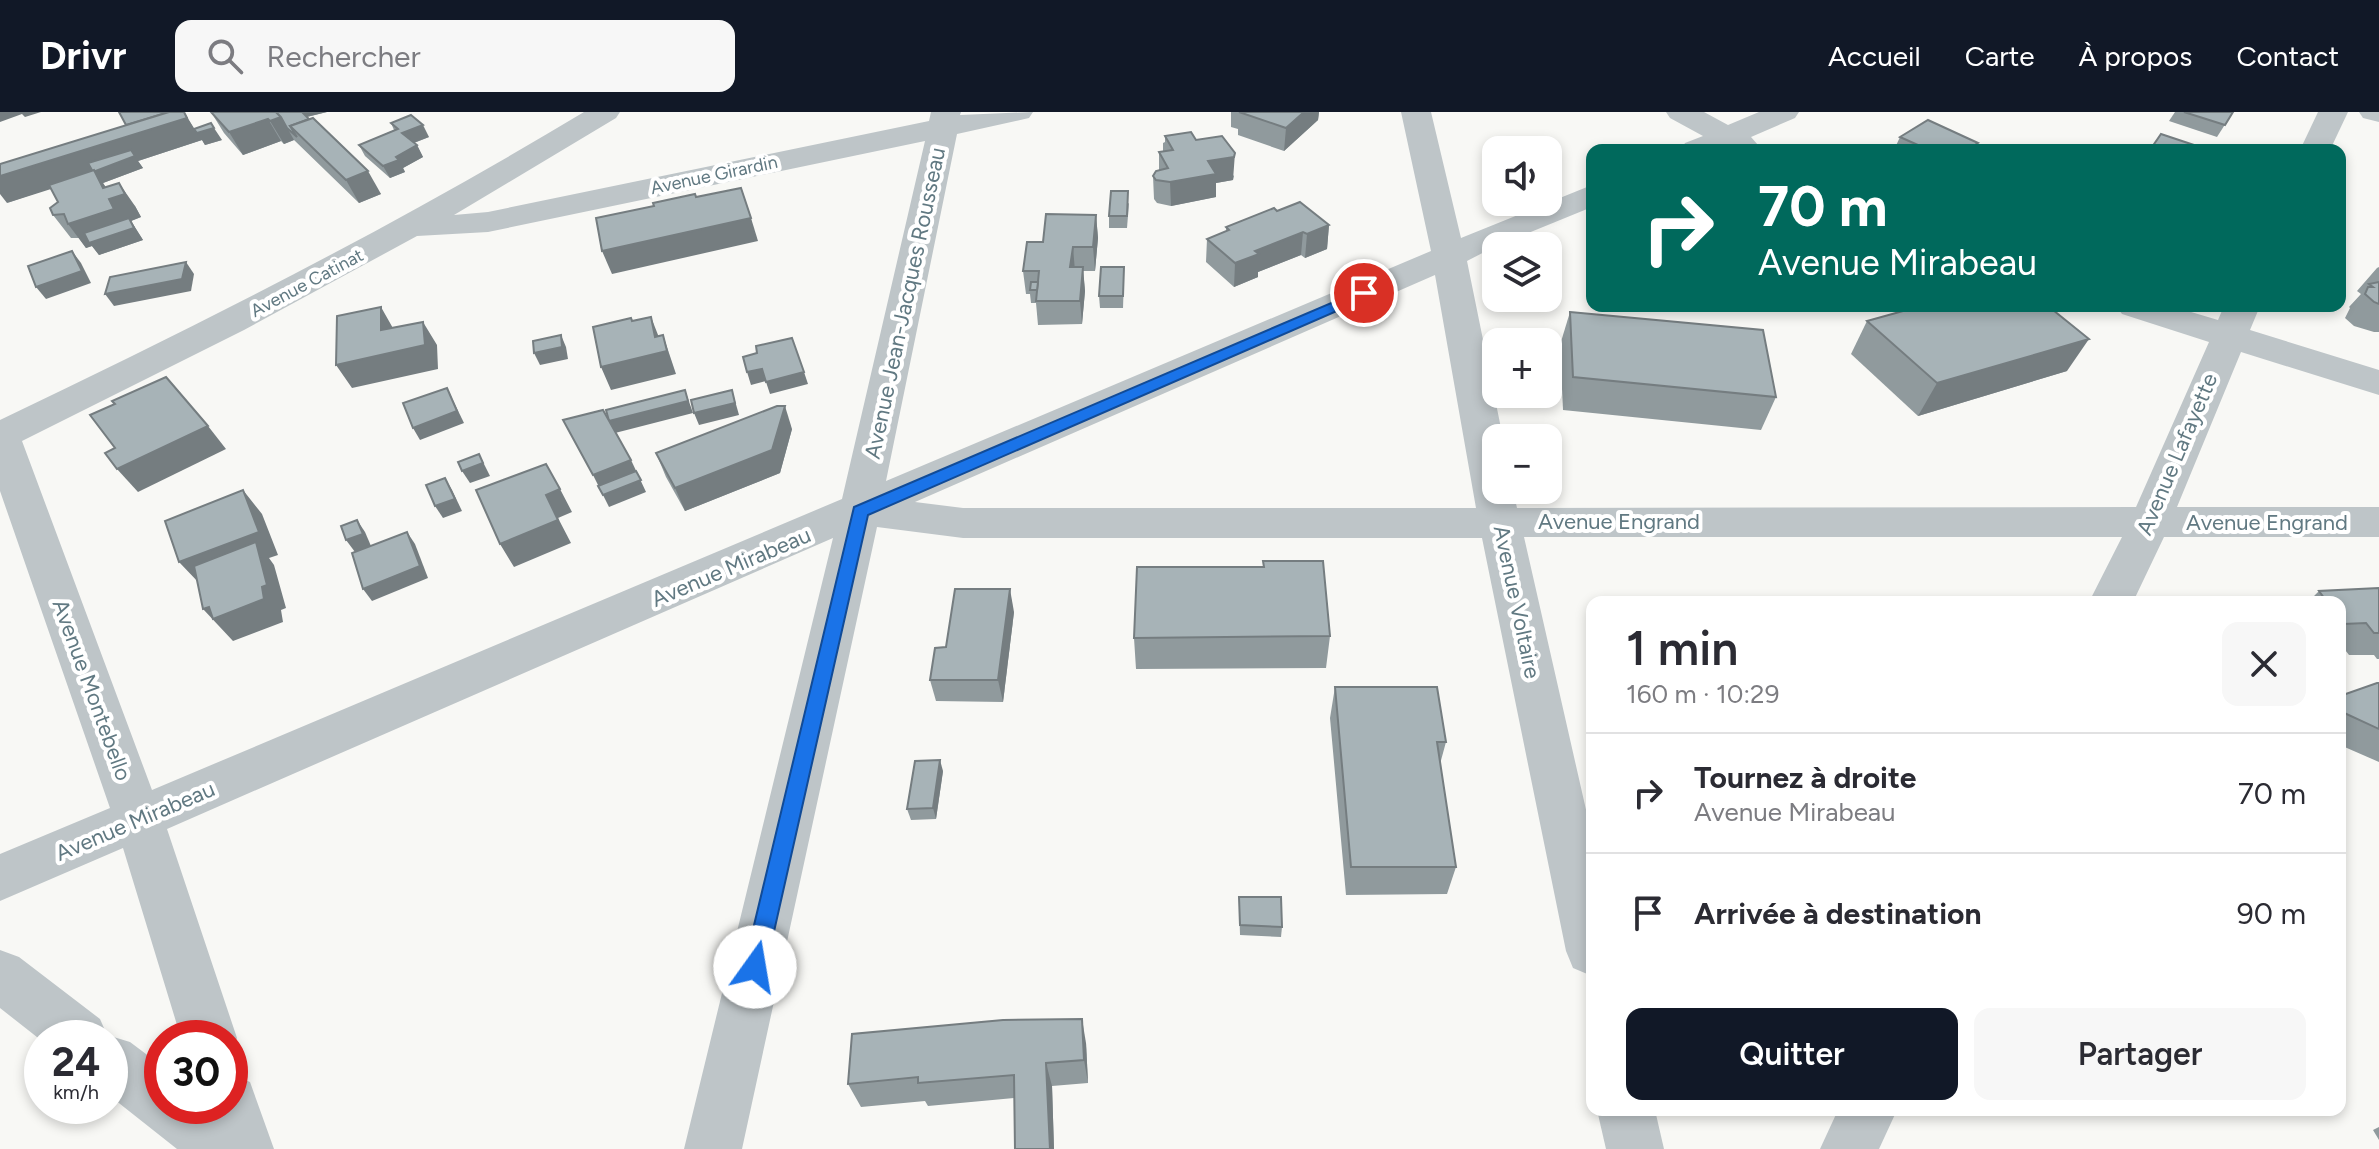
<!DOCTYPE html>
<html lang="fr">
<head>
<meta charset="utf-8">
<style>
  :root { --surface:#fff; --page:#f7f7f7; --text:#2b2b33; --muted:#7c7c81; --line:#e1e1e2; --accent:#111827 }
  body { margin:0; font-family:Figtree,sans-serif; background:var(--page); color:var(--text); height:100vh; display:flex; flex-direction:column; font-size:30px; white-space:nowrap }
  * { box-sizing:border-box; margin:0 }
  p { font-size:26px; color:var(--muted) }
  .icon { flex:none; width:44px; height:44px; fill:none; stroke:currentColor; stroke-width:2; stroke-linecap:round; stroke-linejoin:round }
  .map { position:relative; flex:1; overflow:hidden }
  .side { position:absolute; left:1586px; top:484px; width:760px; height:520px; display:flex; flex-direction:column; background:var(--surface); border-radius:16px; box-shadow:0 4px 12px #0003 }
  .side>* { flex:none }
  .top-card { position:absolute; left:1586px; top:32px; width:760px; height:168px; border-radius:16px; box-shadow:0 4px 12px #0003; background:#00695c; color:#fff; overflow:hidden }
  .fabs { position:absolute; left:1482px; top:24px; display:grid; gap:16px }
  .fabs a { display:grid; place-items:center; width:80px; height:80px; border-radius:16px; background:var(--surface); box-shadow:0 4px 12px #0003; font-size:40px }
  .speed { position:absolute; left:24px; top:908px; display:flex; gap:16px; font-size:40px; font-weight:700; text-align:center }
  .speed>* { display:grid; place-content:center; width:104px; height:104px; border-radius:50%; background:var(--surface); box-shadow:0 4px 12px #0003; line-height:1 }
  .speed small { font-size:20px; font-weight:400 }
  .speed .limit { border:12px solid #d22; background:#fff; color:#111 }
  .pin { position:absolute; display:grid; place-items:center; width:68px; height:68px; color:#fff; margin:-34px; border:4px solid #fff; border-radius:50%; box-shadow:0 2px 8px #0007 }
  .me { position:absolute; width:88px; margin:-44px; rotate:13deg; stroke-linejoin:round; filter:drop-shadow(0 0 6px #0008) }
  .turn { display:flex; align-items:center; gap:28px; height:168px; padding:0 40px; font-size:36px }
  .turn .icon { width:104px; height:104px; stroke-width:2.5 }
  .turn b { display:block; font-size:56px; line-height:68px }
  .round { display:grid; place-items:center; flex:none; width:84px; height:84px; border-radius:16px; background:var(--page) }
  .head { display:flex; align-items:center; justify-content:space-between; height:136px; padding:0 40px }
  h1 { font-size:48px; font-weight:600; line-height:60px }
  .action { display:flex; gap:16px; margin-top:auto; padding:16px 40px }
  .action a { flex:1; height:92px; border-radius:16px; background:var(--accent); color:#fff; font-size:32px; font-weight:600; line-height:92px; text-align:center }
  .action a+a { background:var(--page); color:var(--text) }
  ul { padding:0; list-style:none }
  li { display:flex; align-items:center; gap:24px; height:120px; padding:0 40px; border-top:2px solid var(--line) }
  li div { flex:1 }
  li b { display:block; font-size:30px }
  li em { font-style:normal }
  header { display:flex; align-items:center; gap:48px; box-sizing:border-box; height:112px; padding:0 40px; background:var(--accent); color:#fff }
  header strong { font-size:38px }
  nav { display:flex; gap:44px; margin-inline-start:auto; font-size:28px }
  .search { width:560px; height:72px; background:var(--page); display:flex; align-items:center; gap:20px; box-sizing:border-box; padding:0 28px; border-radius:16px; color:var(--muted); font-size:30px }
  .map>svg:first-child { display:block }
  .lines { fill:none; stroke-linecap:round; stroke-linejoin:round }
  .minor { fill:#bec5c8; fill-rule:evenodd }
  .wall { fill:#909a9d }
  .shaded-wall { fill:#757d80 }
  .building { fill:#a7b3b7; stroke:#757d80; stroke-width:2 }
  .route { fill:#1a73e8; stroke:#114b97; stroke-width:2 }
  .labels { text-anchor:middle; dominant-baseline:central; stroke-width:8; stroke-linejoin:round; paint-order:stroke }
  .far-street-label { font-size:18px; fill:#617982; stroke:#fff }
  .street-label { font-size:22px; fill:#617982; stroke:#fff }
</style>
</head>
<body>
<header>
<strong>Drivr</strong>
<div class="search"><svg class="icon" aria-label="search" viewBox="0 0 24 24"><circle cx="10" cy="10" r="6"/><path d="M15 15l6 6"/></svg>Rechercher</div>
<nav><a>Accueil</a><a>Carte</a><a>À propos</a><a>Contact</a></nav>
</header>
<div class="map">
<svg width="2379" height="1037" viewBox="0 0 2379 1037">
  <rect width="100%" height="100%" fill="#f8f8f5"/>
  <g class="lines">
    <!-- minor -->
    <g class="minor">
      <path d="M584,0H620L616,6L454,103L488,100L929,9L931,0H961L960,3L1033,0L1029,6L957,22L886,369L1431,139L1401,0H1431L1461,126L1592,73V95L1496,134L1467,149L1503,326H1496V378H1513L1517,396L2136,395L2209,230L2122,202L2116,194H2171L2218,208L2224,194H2260L2250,218L2379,258V283L2241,240L2177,395H2379V425H2164L2133,490H2089L2122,425H1524L1592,724V864L1573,856L1566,839L1482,426H963L877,415L742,1037H684L833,426L167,717L237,926L230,941V926H181L123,736L0,789V742L110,696L0,379V308C199,213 395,114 584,0ZM925,29L842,387L152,678L22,329L244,218L417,124L488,120ZM1435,163L1476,396H963L915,390Z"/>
      <polygon points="1666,0 1704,0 1728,13 1759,0 1799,0 1795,6 1751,25 1758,33 1755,38 1681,38 1685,31 1703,24 1670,6"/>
      <polygon points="2318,0 2348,0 2330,38 2300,38"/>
      <polygon points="2359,0 2379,0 2379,10 2363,6"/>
      <polygon points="0,838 19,845 100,907 107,923 130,930 162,954 162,994 230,994 230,962 250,970 274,1037 177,1037 110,984 110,926 42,926 42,929 0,896"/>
      <polygon points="1597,998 1655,998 1664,1037 1606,1037"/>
      <polygon points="1838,998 1897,998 1879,1037 1820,1037"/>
    </g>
  </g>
  <!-- wall -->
  <g class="wall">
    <polygon points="184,0 194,17 222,28 205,33 202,28 138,49 143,56 103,71 105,75 135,94 141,105 131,109 143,128 99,143 92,134 86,136 79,126 71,126 53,103 58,90 51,76 7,91"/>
    <polygon points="211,0 327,0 307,5 381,82 359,91 294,28 284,32 281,29 243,43 224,21"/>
    <polygon points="1231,0 1319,0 1318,8 1284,39 1238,23 1238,17 1231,15"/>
    <polygon points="2175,0 2233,0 2217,25 2169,9"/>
    <polygon points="391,11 429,25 414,31 417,33 423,45 403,56 405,60 390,66 365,44 359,33 394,18"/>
    <polygon points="1165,24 1196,28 1234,64 1233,68 1216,71 1216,85 1171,94 1157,91 1154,87 1153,64 1159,58 1159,40 1163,39 1163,31 1165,30"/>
    <polygon points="1900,25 1974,38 1894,38"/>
    <polygon points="1129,91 1127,116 1109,116 1109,104"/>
    <polygon points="1277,99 1329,113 1327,137 1305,146 1301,143 1258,160 1258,165 1234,175 1206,150 1207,127 1226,119 1226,115"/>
    <polygon points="1096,103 1098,126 1095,159 1083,159 1085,179 1082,212 1038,213 1036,191 1031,191 1030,182 1026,182 1023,159"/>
    <polygon points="2379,155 2379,220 2374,220 2354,214 2345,206 2350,196 2349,195 2361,182 2357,179 2377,156"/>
    <polygon points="1124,167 1123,196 1100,196 1099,184"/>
    <polygon points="1570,200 1776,285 1761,318 1563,298 1560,233"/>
    <polygon points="1867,209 2067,259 1918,304 1851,242"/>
    <polygon points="792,317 780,361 685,399 666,365 656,341"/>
    <polygon points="1263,449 1330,524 1326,556 1136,557 1134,526 1263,455"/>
    <polygon points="2379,476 2379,547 2377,547 2374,543 2349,543 2342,534 2340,534 2340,490 2308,490 2319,479"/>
    <polygon points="1014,500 1003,590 936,589 930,568"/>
    <polygon points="2379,571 2379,650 2340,633 2340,584"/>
    <polygon points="1335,575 1446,630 1440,652 1456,755 1447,782 1346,783 1330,606"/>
    <polygon points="943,659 936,707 911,708 907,697"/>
    <polygon points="1239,785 1282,815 1281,825 1240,823"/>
    <polygon points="1086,931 1088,971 1052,974 1054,1037 1015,1037 1014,986 928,994 925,989 861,995 848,972"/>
    <polygon points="2379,1015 2379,1028 2373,1018"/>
  </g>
  <!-- shaded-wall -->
  <g class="shaded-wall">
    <polygon points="0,0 41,0 25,5 22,2 0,10"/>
    <polygon points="184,0 197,21 214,16 222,28 205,33 202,28 138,49 143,56 103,71 110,81 119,71 135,94 141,105 131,109 143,128 99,143 92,134 86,136 68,112 95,63 7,91 0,82 0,64"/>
    <polygon points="299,0 327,0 302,6"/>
    <polygon points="1304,0 1319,0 1318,8 1284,39 1286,16"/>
    <polygon points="281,5 294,28 284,32 270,9"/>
    <polygon points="268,7 281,29 243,43 229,20"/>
    <polygon points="423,13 429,25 408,33 402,21"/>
    <polygon points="417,33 423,45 403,56 405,60 390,66 383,54 396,45"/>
    <polygon points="1235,41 1233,68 1216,71 1216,85 1171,94 1170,70 1208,49"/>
    <polygon points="368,59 381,82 359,91 346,68"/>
    <polygon points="1096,103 1098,126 1095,159 1093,135"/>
    <polygon points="751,106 758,129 612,162 602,139"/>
    <polygon points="1329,113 1327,137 1305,146 1307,122"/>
    <polygon points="1303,120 1301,143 1258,160 1258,165 1234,175 1235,151 1255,139"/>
    <polygon points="1073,135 1075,159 1070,155"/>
    <polygon points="72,139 81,151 91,171 46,187 36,175"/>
    <polygon points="186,150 194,162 191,179 114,194 105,182"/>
    <polygon points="1083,155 1085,179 1082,212 1080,189"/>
    <polygon points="381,195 394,218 423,210 437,233 438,257 352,276 336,253 381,218"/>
    <polygon points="651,205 660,228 663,223 676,262 611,278 601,255 655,225"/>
    <polygon points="561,223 566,235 568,247 540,253 534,241"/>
    <polygon points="2089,227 2067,259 1918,304 1937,271"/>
    <polygon points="762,257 766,269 751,273 747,260"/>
    <polygon points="804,260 808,272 770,282 766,270"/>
    <polygon points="447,276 464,311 420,328 413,316"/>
    <polygon points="685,278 693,301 615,321 609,309"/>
    <polygon points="732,278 739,303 699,313 694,301"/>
    <polygon points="785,294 792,317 780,361 685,399 675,376"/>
    <polygon points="208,314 226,337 138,380 117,357"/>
    <polygon points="479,342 490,364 470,371 462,359"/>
    <polygon points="631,348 646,380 609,395 593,363"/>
    <polygon points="445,366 452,378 462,399 443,406 435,394"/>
    <polygon points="560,377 572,400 558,406 571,431 514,455 500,432 546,383"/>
    <polygon points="243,378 262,402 278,443 269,446 274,453 286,496 281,498 283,510 233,529 203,497 200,472 179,450"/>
    <polygon points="357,408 365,420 371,434 355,440 346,428"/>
    <polygon points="407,420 415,432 428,466 372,489 363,477"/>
    <polygon points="1010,477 1014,500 1003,590 998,568"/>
    <polygon points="940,648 943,659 936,707 933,696"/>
    <polygon points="1082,907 1086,931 1088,971 1084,948"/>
    <polygon points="1046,951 1052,974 1054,1037 1050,1037"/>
  </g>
  <!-- building -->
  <g class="building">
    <polygon points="119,0 169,0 126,13"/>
    <polygon points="169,0 184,0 187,6 0,64 0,52"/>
    <polygon points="211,0 276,0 281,5 270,9 268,7 229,20"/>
    <polygon points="276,0 302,0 309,7 290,14 297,25 287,16 281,5"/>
    <polygon points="1239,0 1304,0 1286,16"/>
    <polygon points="2184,0 2233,0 2225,13"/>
    <polygon points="411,3 423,13 402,21 417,33 396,45 399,48 383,54 359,33 398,17 391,11"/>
    <polygon points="313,6 368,59 346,68 290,14"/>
    <polygon points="1928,8 1978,31 1967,38 1929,38 1900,25"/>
    <polygon points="211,11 214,16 197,21 194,17"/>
    <polygon points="1191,20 1196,28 1222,24 1235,41 1234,45 1208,49 1216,62 1170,70 1156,68 1153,64 1156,59 1168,56 1159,40 1173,38 1165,24"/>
    <polygon points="2161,22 2209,38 2150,38"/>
    <polygon points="131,38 135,44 93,60 88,51"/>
    <polygon points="94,58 103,76 119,71 125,82 109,87 114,97 68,112 64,102 53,103 50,96 58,90 49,73"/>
    <polygon points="741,76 751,106 602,139 596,106 654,94 653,91 695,82 696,85"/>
    <polygon points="1111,79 1128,79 1127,104 1109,104"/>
    <polygon points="1300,90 1329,113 1307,122 1303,120 1255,139 1259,142 1235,151 1207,127 1229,118 1226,115 1274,96 1277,99"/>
    <polygon points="1046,102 1096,103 1093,135 1073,135 1070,155 1083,155 1080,189 1036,189 1039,159 1023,159 1027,130 1043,130"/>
    <polygon points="129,106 134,116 89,131 84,121"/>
    <polygon points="72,139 82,159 36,175 28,154"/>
    <polygon points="186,150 182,167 105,182 110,165"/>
    <polygon points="1101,155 1124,155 1123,184 1099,184"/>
    <polygon points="1031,170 1038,170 1037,178 1030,178"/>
    <polygon points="2379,170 2379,192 2374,190 2365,182 2368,175 2373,175 2369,172"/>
    <polygon points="1921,194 2048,194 2089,227 1937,271 1867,209"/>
    <polygon points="381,195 381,218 423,210 425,233 336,253 337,204"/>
    <polygon points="1570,200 1763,218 1776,285 1573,265"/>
    <polygon points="651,205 655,225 663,223 667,239 601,255 593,215 631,206 632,209"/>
    <polygon points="561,223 562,235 534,241 533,229"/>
    <polygon points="792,226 804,260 766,270 762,257 747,260 743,245 757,241 756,234"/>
    <polygon points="166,265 208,314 117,357 105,341 115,336 90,303 115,292 112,289"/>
    <polygon points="447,276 457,299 413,316 403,291"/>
    <polygon points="685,278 688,289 609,309 606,298"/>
    <polygon points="732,278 735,291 694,301 691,288"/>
    <polygon points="777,294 785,294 772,338 675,376 656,341"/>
    <polygon points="603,298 631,348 593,363 563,308"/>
    <polygon points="479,342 483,351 462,359 458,350"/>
    <polygon points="546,352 560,377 546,383 558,408 500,432 476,378"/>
    <polygon points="636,359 641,368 603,383 598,374"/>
    <polygon points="445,366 455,387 435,394 426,373"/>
    <polygon points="243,378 259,420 179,450 165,409"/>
    <polygon points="357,408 363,422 346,428 341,414"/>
    <polygon points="407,420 420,454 363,477 352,441"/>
    <polygon points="256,430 267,473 262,475 264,487 213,507 209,495 203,497 194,454"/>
    <polygon points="1263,449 1323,449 1330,524 1134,526 1137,455 1264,455"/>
    <polygon points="2379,476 2379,521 2374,521 2366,511 2343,512 2340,508 2340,490 2327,490 2319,479"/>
    <polygon points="955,477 1010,477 998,568 930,568 935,536 946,535"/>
    <polygon points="2377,571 2379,571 2379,617 2340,599 2340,584"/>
    <polygon points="1335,575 1437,575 1446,630 1437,630 1456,755 1351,755"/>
    <polygon points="940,648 933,696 907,697 915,649"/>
    <polygon points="1239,785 1281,785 1282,815 1240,813"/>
    <polygon points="1082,907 1084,948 1046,951 1050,1037 1015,1037 1014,963 918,971 918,965 848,972 852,922 1003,908"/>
  </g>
  <!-- route -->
  <polygon class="route" points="1364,177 1372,181 1369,185 868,403 766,855 763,862 755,865 747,862 744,855 854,395"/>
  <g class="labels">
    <!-- far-street labels -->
    <g class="far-street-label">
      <text transform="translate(714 63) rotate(-12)">Avenue Girardin</text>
      <text transform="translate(307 171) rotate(-28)">Avenue Catinat</text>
    </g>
    <!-- street labels -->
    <g class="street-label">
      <text transform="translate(905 191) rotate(-78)">Avenue Jean-Jacques Rousseau</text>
      <text transform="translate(2177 342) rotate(-67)">Avenue Lafayette</text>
      <text x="1619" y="409">Avenue Engrand</text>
      <text x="2267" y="410">Avenue Engrand</text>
      <text transform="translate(731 455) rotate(-23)">Avenue Mirabeau</text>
      <text transform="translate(1517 490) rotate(78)">Avenue Voltaire</text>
      <text transform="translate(92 578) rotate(70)">Avenue Montebello</text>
      <text transform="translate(135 709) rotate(-23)">Avenue Mirabeau</text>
    </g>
  </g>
</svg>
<div class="fabs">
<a><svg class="icon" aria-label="sound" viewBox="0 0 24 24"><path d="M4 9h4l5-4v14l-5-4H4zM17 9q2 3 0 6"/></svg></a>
<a><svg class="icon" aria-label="layers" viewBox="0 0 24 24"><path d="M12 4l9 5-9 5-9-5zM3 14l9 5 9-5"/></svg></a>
<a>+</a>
<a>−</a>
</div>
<div class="speed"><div>24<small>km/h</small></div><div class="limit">30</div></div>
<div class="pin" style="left:1364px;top:181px;background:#d93025"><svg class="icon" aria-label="arrive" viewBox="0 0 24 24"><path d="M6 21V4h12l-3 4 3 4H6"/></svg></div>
<svg class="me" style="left:755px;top:855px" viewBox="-20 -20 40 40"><circle r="19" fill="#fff"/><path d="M0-13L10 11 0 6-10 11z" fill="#1a73e8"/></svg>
<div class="top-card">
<div class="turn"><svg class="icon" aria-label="right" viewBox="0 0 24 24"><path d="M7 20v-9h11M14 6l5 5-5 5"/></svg><div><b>70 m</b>Avenue Mirabeau</div></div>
</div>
<section class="side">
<div class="head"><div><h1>1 min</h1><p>160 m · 10:29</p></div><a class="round"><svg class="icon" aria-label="close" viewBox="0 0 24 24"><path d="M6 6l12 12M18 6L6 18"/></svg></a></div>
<ul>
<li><svg class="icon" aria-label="right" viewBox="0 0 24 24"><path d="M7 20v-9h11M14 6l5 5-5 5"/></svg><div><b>Tournez à droite</b><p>Avenue Mirabeau</p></div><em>70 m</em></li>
<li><svg class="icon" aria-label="arrive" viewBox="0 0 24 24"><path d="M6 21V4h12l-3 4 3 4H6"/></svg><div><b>Arrivée à destination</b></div><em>90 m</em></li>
</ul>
<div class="action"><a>Quitter</a><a>Partager</a></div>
</section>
</div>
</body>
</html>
